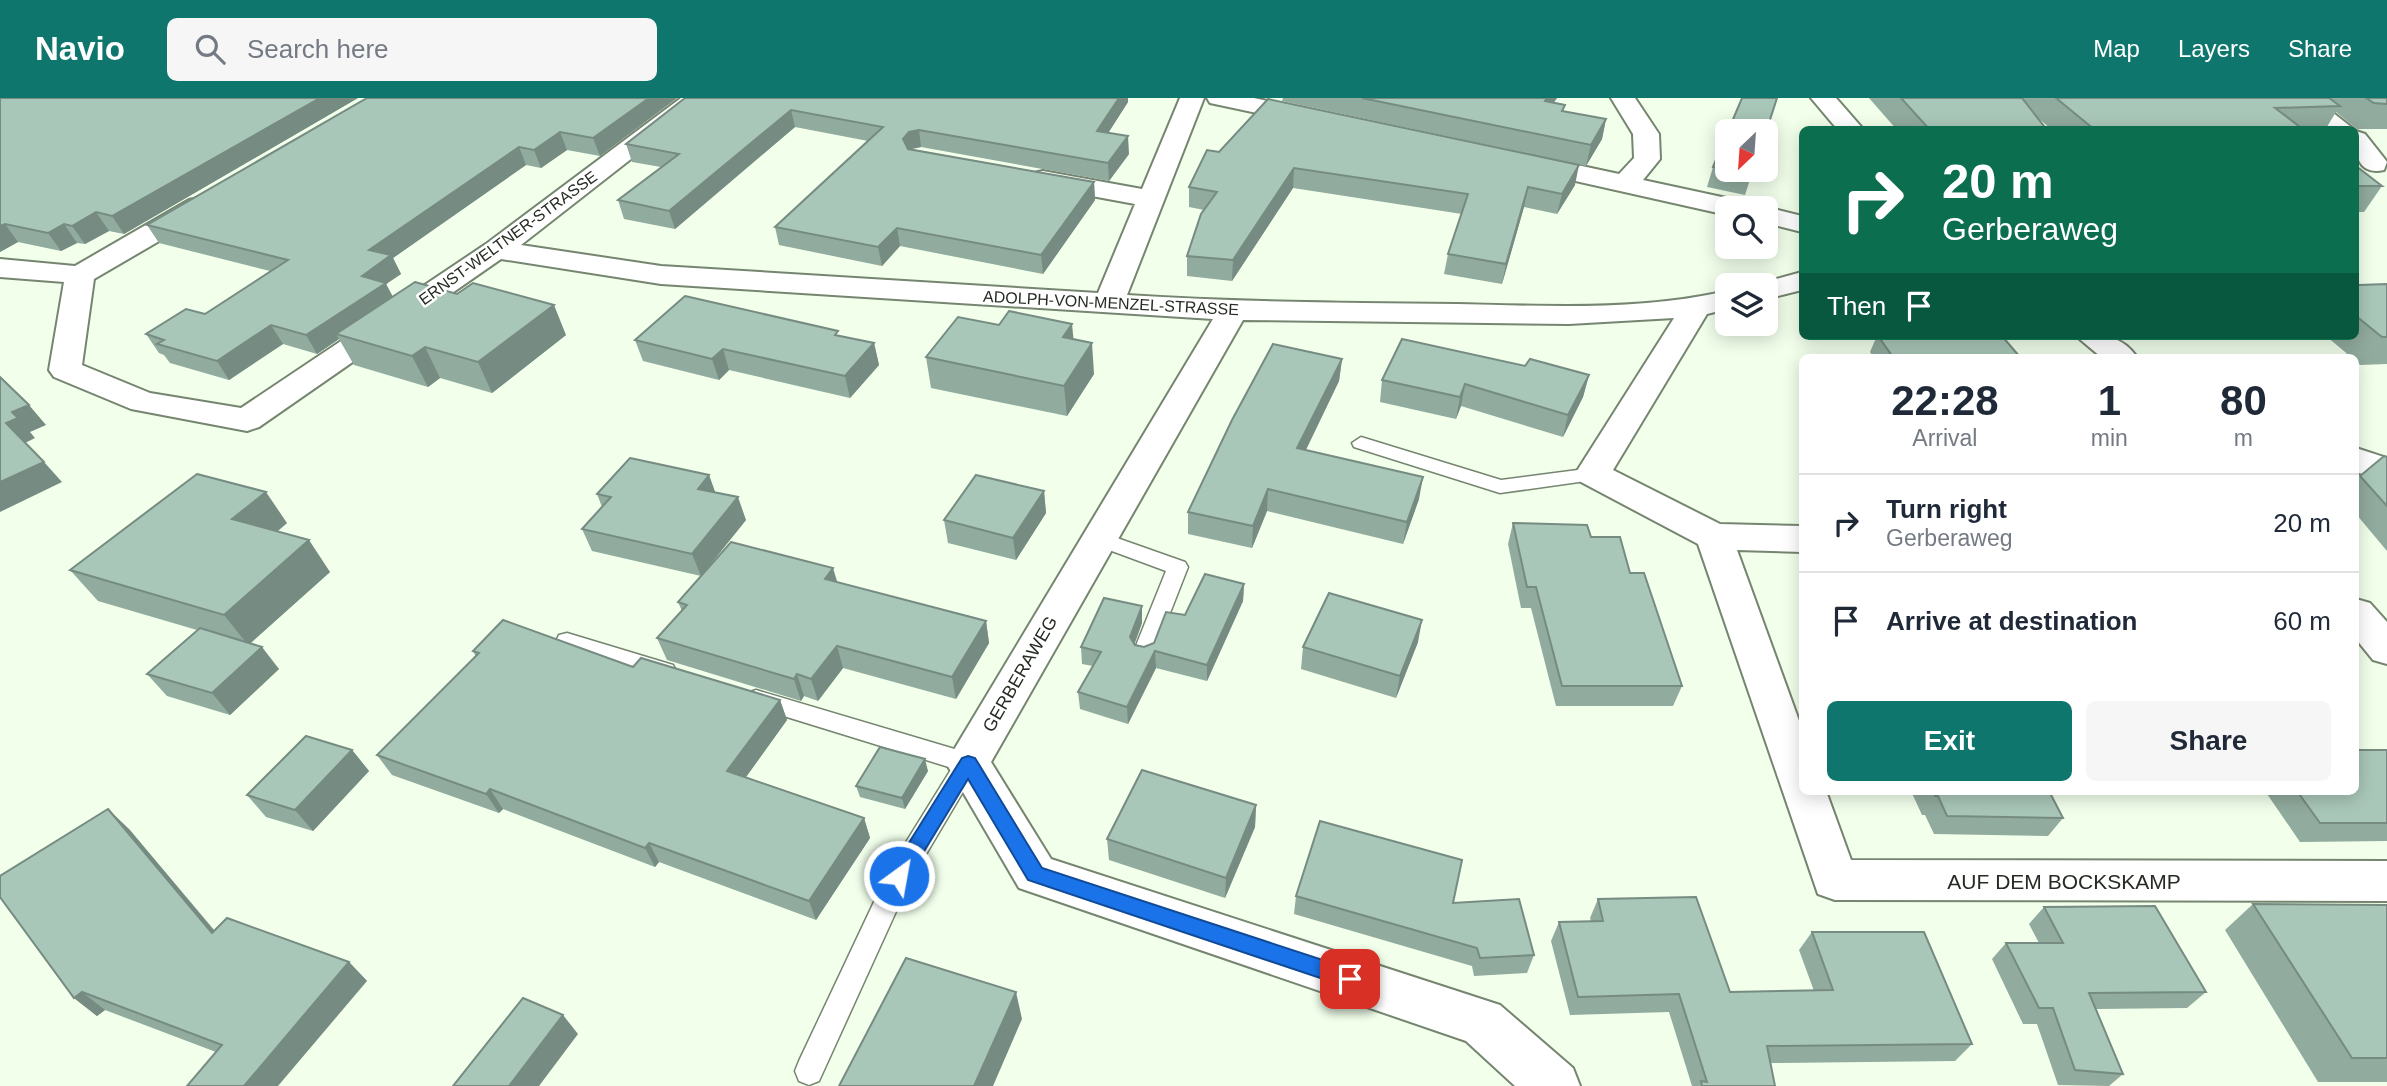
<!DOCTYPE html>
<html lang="en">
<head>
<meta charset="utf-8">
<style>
  :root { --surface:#fff; --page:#f6f6f7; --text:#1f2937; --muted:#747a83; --line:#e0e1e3; --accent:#0f766e }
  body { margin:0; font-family:Arial,sans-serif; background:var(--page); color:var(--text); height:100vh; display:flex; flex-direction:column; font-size:26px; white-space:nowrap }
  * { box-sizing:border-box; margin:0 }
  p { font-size:23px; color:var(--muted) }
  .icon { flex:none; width:38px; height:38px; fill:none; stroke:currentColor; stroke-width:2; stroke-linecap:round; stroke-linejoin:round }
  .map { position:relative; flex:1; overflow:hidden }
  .side { position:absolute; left:1799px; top:256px; width:560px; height:441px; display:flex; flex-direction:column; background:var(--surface); border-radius:10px; box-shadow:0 4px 18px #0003 }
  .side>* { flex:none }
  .top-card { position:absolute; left:1799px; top:28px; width:560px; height:214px; border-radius:10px; box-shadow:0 4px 18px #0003; background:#0b6e4f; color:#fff; overflow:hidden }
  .needle { width:46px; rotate:205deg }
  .buttons { position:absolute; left:1715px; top:21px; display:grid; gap:14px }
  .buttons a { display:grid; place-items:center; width:63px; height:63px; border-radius:10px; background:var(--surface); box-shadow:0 4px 18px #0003; font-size:35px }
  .pin { position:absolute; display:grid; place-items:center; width:60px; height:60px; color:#fff; margin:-30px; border-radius:14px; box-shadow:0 4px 10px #0006 }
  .me { position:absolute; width:77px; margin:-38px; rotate:32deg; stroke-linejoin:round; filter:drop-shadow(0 0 5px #0008) }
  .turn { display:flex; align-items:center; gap:24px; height:147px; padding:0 28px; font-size:32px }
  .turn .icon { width:91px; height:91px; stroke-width:2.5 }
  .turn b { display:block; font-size:49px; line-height:60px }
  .then { display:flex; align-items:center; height:66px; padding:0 28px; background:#0003; gap:14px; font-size:26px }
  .eta { display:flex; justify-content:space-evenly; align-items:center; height:119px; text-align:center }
  .eta b { font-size:42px; font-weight:700; line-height:49px }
  .button { display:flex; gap:14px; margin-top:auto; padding:14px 28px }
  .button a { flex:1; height:80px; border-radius:10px; background:var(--accent); color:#fff; font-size:28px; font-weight:700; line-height:80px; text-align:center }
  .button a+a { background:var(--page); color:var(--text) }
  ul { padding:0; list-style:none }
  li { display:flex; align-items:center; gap:21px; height:98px; padding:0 28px; border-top:2px solid var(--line) }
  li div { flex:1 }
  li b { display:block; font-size:26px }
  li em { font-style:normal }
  header { display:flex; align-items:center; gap:42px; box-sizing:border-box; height:98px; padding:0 35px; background:var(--accent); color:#fff }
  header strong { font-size:33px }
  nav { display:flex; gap:38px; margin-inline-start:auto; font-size:24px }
  .search { width:490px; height:63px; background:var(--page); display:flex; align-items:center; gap:18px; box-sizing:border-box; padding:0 24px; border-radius:10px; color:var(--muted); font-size:26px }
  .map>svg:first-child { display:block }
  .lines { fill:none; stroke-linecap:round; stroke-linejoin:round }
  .lane-casing { stroke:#75856f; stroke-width:3 }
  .street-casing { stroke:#75856f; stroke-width:4 }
  .secondary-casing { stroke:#75856f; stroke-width:4 }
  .lane { fill:#fff; fill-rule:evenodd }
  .street { fill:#fff; fill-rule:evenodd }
  .secondary { fill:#fff; fill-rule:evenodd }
  .wall { fill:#91ab9e }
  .shaded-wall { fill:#768b81 }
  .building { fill:#a9c7b8; stroke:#768b81; stroke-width:2 }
  .route { fill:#1a73e8; stroke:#114b97; stroke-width:2 }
  .labels { text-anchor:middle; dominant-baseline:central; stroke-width:5; stroke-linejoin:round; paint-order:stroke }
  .far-street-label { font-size:16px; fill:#262c23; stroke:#fff }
  .street-label { font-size:18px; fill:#262c23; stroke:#fff }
  .near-street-label { font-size:21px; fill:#262c23; stroke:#fff }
</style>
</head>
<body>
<header>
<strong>Navio</strong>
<div class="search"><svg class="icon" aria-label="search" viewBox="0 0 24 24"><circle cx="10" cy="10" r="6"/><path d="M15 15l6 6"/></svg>Search here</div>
<nav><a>Map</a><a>Layers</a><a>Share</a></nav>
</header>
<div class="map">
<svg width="2387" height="988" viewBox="0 0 2387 988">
  <rect width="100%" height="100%" fill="#f1ffeb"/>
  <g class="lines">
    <defs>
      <g id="lane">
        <polygon points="1361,339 1501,382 1593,370 1600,372 1603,376 1600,380 1593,382 1500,395 1354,349 1352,345"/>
        <polygon points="1100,434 1185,464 1188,469 1152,561 1144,563 1136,561 1133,555 1166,473 1093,446 1090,441 1093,436"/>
        <polygon points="567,535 673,567 676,573 673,579 665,581 559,549 556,543 559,537"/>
        <polygon points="756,592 968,655 976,658 980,665 909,785 819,983 809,987 799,983 795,973 799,963 890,770 952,670 748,607 745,601 748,595"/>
      </g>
      <g id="street">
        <path d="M681,0H709L521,147L661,168L1098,195L1135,106L1043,89L1034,87L1030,81L1034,75L1043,73L1142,91L1180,0H1204L1127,197C1237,204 1347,205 1457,206C1546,208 1640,213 1727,193V211L1707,216L1613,372L1720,426L1802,428V454L1737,452L1802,631V693H1826L1851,762L2387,763V803L1835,802L1818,796L1698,446L1581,384L1575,376L1674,220L1569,226L1243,222L991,664L1051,761L1500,907L1573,970L1580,988H1515L1466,943L1019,790L946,665L1213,221L661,186L501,161L259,329L247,333L131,311L54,279L49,272L64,184L0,179V161L75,168L189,102L199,100L209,102L213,108L209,114L94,181L82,267L150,295L241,310L486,146Z"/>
        <polygon points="1207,0 1254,0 1322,15 1325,20 1322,25 1313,27 1210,5"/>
        <polygon points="1611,0 1635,0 1659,36 1660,61 1643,82 1745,104 1749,110 1727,110 1727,117 1517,70 1513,64 1517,58 1526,56 1619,76 1634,60 1633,36"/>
        <polygon points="2286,0 2314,0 2355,32 2326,32"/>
        <path d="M2356,33L2365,36L2384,60L2387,64L2384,72C2357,78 2354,54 2356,33Z"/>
        <polygon points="1766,109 1802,118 1802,134 1766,125 1766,110 1760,110"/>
        <polygon points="1802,174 1802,192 1766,201 1766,187 1754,187"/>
        <polygon points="2356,501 2370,505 2387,524 2387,566 2373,562 2356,541"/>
      </g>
      <g id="secondary">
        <polygon points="1811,0 1836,0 1864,32 1838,32"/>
        <path d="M2076,238C2102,238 2120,235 2137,259H2101Z"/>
        <polygon points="2356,350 2387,360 2387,384 2356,374"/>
      </g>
    </defs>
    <!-- lane casing -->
    <use href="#lane" class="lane-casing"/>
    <!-- street casing -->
    <use href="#street" class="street-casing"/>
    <!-- secondary casing -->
    <use href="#secondary" class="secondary-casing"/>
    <!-- lane -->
    <use href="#lane" class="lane"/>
    <!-- street -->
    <use href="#street" class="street"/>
    <!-- secondary -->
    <use href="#secondary" class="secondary"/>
  </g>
  <!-- wall -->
  <g class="wall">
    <polygon points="0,0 358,0 124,136 109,133 85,146 77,145 61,153 18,144 0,154"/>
    <polygon points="367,0 677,0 600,58 567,52 541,70 526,67 393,160 401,176 386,186 393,199 566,237 492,295 440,280 428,289 354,267 339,241 317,256 283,246 229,282 170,265 164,257 159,255 146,236 205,216 270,173 159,145 147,127"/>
    <polygon points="685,0 1128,0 1128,4 1108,35 1129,56 1109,83 921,49 912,51 1094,84 1095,102 1043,176 900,148 882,168 779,147 775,129 868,43 795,29 675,131 624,121 618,102 661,69 632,64 626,46"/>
    <polygon points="1283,0 1557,0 1553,5 1565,7 1563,13 1606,21 1602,41 1586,68 1282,3"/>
    <polygon points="1869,0 2387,0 2387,31 2357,31 2336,14 2325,32 2052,32 2037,19 2047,32 1897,32"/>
    <polygon points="1207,52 1575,87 1557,116 1524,109 1502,186 1444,176 1448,156 1462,116 1293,90 1232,183 1187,178 1187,158 1204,112 1189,109 1189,89"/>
    <polygon points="2356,68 2382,88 2364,114 2356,114"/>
    <polygon points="1713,69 1753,72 1745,97 1707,89"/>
    <polygon points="2356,185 2359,187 2387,186 2387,266 2360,267 2356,263 2356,259 2351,259 2326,238 2356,238"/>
    <polygon points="840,238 874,245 879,267 850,300 729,272 719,282 643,263 635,242"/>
    <polygon points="1875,238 2002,238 2020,259 1873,259 1870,254 1876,240"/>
    <polygon points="1073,241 1094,276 1067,318 931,290 926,259"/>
    <polygon points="1342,261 1339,283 1306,352 1419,401 1403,446 1267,413 1252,450 1188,436 1188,414"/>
    <polygon points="1525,268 1589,277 1583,299 1563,339 1461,308 1456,321 1380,304 1382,282"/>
    <polygon points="2387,359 2387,453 2356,416 2356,384 2360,378"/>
    <polygon points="709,377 715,395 746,422 701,478 592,453 582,431 602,409 597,396"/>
    <polygon points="1044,393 1046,415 1016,462 948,445 944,422"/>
    <polygon points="287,425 277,434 330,474 251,545 279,571 230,617 167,598 147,576 197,532 98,503 70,472"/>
    <polygon points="1513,425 1591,439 1630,475 1682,588 1673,608 1556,608 1531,510 1521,510 1508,446"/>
    <polygon points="837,485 986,523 989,545 956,601 843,570 818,603 804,598 801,603 667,562 657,540 682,513 678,504"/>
    <polygon points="1244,486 1243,503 1207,583 1156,570 1128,626 1080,611 1078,594 1093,568 1082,566 1081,549 1142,508 1142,525 1134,546 1144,549 1154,545 1185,517"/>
    <polygon points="1418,544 1396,600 1301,571 1303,549"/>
    <polygon points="473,553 633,569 780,602 787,622 746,679 864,720 870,740 816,822 659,764 655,769 503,711 499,715 392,677 377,657 476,559"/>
    <polygon points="352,652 369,673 313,733 266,719 247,697"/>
    <polygon points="2387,652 2387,743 2300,744 2265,693 2356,693"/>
    <polygon points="928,673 905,711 860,699 856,688"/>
    <polygon points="1911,693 2049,693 2063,720 2048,738 1934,736 1925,717 1922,717"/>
    <polygon points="1256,707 1255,729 1225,800 1109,762 1107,741"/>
    <polygon points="129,731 215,833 349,864 367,883 216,954 105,912 97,918 74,900"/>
    <polygon points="1296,798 1453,805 1534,857 1527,875 1474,878 1472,868 1294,816"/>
    <polygon points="1598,801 1730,894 1814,893 1799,852 1812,834 1972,946 1955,963 1770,965 1775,988 1692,988 1669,914 1570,917 1551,843 1559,824 1591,823 1590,820"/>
    <polygon points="2253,806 2387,807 2387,984 2318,984 2225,832"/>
    <polygon points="2044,809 2206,894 2187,910 2096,911 2123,976 2109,988 2058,987 2037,926 2023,926 1992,861 2006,845 2039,845 2029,826"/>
  </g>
  <!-- shaded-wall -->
  <g class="shaded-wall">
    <polygon points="320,0 358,0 124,136 112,118"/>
    <polygon points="649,0 677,0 600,58 593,40"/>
    <polygon points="1119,0 1128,0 1128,4 1098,51 1097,33"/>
    <polygon points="1547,0 1557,0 1541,23 1545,3"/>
    <polygon points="791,12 795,29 675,131 669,113"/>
    <polygon points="1606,21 1602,41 1586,68 1591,47"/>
    <polygon points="919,32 921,49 911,51 906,59 903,41 909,34"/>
    <polygon points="560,34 567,52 541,70 534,52"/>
    <polygon points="1128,38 1129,56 1109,83 1108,65"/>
    <polygon points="519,49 526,67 393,160 401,176 386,186 395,203 336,236 339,241 317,256 306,237 362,178 369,152"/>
    <polygon points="1579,67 1575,87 1557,116 1562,96"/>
    <polygon points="1294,70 1293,90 1232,183 1233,162"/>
    <polygon points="1094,84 1095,102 1043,176 1041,157"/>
    <polygon points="1528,89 1524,109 1502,186 1506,166"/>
    <polygon points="96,114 109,133 85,146 72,128"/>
    <polygon points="5,126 18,144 0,154 0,128"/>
    <polygon points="64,126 77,145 61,153 48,135"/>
    <polygon points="897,130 900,148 882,168 878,149"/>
    <polygon points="554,207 566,237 492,295 478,264"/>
    <polygon points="1072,226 1075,256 1063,239"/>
    <polygon points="271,227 283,246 229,282 217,263"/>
    <polygon points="874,245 879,267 850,300 845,278"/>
    <polygon points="1092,245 1094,276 1067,318 1064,288"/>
    <polygon points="425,249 440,280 428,289 412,258"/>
    <polygon points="723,251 729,272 719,282 712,261"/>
    <polygon points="1342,261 1339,283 1296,372 1297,350"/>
    <polygon points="1589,277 1583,299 1563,339 1568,317"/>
    <polygon points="1465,286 1461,308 1456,321 1460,299"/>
    <polygon points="29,307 46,327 30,334 35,340 23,346 6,325 12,314"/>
    <polygon points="44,364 62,384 0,414 0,384"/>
    <polygon points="709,377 717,399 698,391"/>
    <polygon points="1423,379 1419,401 1403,446 1407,424"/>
    <polygon points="1268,391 1267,413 1252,450 1253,428"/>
    <polygon points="1044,393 1046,415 1016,462 1013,440"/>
    <polygon points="266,394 287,425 254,452 232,421"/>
    <polygon points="738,399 746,422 701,478 692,456"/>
    <polygon points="309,442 330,474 248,547 224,517"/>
    <polygon points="833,470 840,493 825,481"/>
    <polygon points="1244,486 1243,503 1207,583 1207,567"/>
    <polygon points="1142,508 1142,525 1131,556 1130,539"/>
    <polygon points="1422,522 1418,544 1396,600 1400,578"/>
    <polygon points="986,523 989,545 956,601 952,579"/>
    <polygon points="837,548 843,570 818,603 811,581"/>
    <polygon points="262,549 279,571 230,617 212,595"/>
    <polygon points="1155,553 1156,570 1128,626 1127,609"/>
    <polygon points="797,576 804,598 801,603 794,581"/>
    <polygon points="780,602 787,622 736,693 727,673"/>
    <polygon points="352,652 369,673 313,733 295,712"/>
    <polygon points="925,661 928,673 905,711 902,700"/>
    <polygon points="490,691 503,711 499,715 486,696"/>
    <polygon points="1256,707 1255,729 1225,800 1226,780"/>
    <polygon points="108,711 129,731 232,854 212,835"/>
    <polygon points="864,720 870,740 816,822 809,803"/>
    <polygon points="649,745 659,764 655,769 645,750"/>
    <polygon points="349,864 367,883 278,988 244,988"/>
    <polygon points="82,894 105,912 97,918 74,900"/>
    <polygon points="1016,894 1022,921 993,988 974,988"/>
    <polygon points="563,917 578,936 539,988 509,988"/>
  </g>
  <!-- building -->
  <g class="building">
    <polygon points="0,0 320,0 112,118 96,114 72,128 64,126 48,135 5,126 0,128"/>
    <polygon points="367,0 649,0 593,40 560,34 534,52 519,49 369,152 391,157 362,178 386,185 306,237 271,227 217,263 157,246 164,242 146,236 186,211 205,216 288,162 147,127"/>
    <polygon points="685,0 1119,0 1097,33 1128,38 1108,65 919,32 909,34 903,41 908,51 1094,84 1041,157 897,130 878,149 775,129 883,29 791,12 669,113 618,102 679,56 626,46"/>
    <polygon points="1362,0 1547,0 1545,3 1565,7 1562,13 1606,21 1591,47"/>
    <polygon points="1742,0 1777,0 1766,34 1728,33"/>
    <polygon points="1901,0 2022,0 2047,32 1930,32"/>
    <polygon points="2056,0 2329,0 2340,8 2275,10 2304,32 2095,32"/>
    <polygon points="2366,0 2387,0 2387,6 2374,5"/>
    <polygon points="1268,1 1579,67 1562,96 1528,89 1506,166 1448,156 1468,96 1294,70 1233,162 1187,158 1201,116 1217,94 1189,89 1207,52 1219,54"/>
    <polygon points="1727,35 1727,71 1713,69"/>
    <polygon points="2356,68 2382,88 2356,88"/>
    <polygon points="1729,72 1753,72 1751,76"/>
    <polygon points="415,184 457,196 473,185 554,207 478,264 425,249 412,258 336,236"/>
    <polygon points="2356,185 2359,187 2387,186 2387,239 2382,239 2356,218"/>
    <polygon points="685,198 838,233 835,237 874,245 845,278 723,251 712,261 635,242"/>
    <polygon points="1009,213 1072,226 1063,239 1092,245 1064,288 926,259 958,219 999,227"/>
    <polygon points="1878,238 2002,238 2020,259 1893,259"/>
    <polygon points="1402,241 1525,268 1530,261 1589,277 1568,317 1465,286 1460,299 1382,282"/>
    <polygon points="1273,246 1342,261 1297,350 1423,379 1407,424 1268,391 1253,428 1188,414 1232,322"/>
    <polygon points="0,279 29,307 12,314 18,320 6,325 44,364 0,384"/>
    <polygon points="2384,358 2387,359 2387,408 2360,378"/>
    <polygon points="630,360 709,377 698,391 738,399 692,456 582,431 611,399 597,396"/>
    <polygon points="197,376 266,394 232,421 309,442 224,517 70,472"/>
    <polygon points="976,377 1044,393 1013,440 944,422"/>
    <polygon points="1513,425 1587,427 1591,439 1620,439 1630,475 1644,475 1682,588 1562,588 1536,489 1527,489"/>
    <polygon points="731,444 833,470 825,481 986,523 952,579 837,548 811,581 797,576 794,581 657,540 687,507 678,504"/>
    <polygon points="1205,476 1244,486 1207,567 1155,553 1127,609 1078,594 1101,554 1081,549 1104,500 1142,508 1130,539 1135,547 1144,549 1154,545 1166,514 1185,517"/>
    <polygon points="1329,495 1422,522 1400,578 1303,549"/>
    <polygon points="503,522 633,569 641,560 780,602 727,673 864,720 809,803 649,745 645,750 490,691 486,696 377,657 479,555 473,553"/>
    <polygon points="200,530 262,549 212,595 147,576"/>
    <polygon points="306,638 352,652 295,712 247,697"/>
    <polygon points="880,649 925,661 902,700 856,688"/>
    <polygon points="2356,652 2387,652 2387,725 2320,725 2297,693 2356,693"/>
    <polygon points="1142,672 1256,707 1226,780 1107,741"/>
    <polygon points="1933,693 2049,693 2063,720 1947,718 1938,698 1935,698"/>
    <polygon points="108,711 212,835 227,820 349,864 244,988 187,988 222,947 82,894 74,900 0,799 0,778"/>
    <polygon points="1320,723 1462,762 1453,805 1519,801 1534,857 1480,860 1477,850 1296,798"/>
    <polygon points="1696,799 1730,894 1833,892 1812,834 1924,834 1972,946 1767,948 1775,988 1702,988 1701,983 1707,984 1679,896 1578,899 1559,824 1603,823 1598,801"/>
    <polygon points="2253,806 2387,807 2387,960 2352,960"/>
    <polygon points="2155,808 2206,894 2089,895 2123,976 2075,972 2053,910 2039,910 2006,845 2063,845 2044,809"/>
    <polygon points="906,860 1016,894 974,988 839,988"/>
    <polygon points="523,900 563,917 509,988 453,988"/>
  </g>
  <!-- route -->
  <polygon class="route" points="968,658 975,660 1042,770 1350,871 1358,874 1361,881 1358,887 1350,890 1028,782 968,681 906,783 899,786 892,783 889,778 892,772 962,660"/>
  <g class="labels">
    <!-- far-street labels -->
    <g class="far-street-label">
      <text transform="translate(508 140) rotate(-36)">ERNST-WELTNER-STRASSE</text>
      <text transform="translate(1111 205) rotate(3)">ADOLPH-VON-MENZEL-STRASSE</text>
    </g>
    <!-- street labels -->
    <g class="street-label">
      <text transform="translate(1020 576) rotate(-60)">GERBERAWEG</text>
    </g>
    <!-- near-street labels -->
    <g class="near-street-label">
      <text x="2064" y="783">AUF DEM BOCKSKAMP</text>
    </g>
  </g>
</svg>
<div class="buttons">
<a><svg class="needle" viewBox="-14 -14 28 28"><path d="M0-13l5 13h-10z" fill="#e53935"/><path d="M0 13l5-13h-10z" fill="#747a83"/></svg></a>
<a><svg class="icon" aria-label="search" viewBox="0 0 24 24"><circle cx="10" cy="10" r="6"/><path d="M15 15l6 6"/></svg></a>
<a><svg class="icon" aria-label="layers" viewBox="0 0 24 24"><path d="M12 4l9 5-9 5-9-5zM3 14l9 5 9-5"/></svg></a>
</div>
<div class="pin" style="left:1350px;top:881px;background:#d93025"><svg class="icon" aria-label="arrive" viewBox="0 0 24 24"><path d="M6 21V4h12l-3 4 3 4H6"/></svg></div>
<svg class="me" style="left:899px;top:778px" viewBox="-20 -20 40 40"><circle r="17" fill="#1a73e8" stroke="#fff" stroke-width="3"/><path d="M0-11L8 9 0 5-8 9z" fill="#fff"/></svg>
<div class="top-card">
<div class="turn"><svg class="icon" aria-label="right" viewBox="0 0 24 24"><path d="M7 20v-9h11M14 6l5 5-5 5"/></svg><div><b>20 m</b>Gerberaweg</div></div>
<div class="then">Then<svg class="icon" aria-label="arrive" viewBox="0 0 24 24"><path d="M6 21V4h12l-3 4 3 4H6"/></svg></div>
</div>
<section class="side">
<div class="eta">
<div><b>22:28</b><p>Arrival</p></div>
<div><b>1</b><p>min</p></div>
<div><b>80</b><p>m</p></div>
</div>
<ul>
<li><svg class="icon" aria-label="right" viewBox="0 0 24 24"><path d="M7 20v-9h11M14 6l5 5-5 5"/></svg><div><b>Turn right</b><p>Gerberaweg</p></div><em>20 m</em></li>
<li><svg class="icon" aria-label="arrive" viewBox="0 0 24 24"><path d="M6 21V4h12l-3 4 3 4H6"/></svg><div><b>Arrive at destination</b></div><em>60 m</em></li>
</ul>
<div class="button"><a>Exit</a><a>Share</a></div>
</section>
</div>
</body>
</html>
